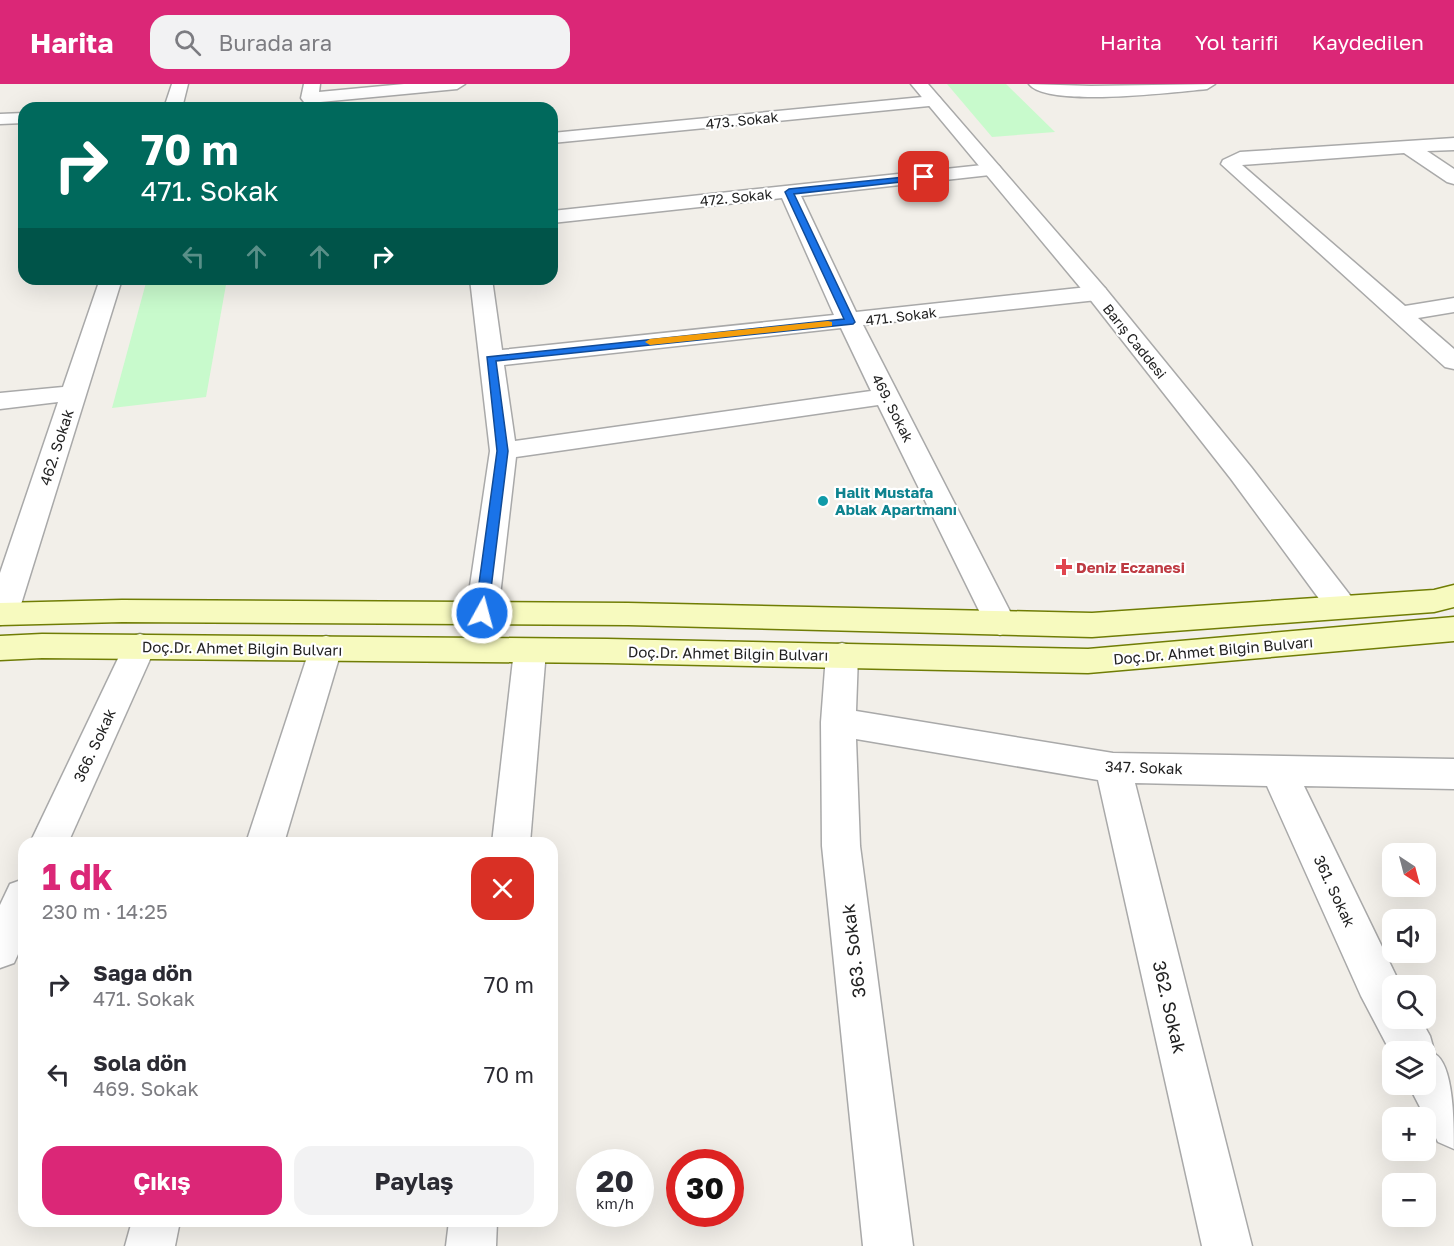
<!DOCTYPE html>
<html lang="tr">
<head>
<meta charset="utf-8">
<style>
  :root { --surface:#fff; --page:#f2f2f3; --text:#2b2b33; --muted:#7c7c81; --accent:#db2777 }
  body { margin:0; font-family:"Golos Text",sans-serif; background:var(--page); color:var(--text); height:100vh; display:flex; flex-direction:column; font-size:22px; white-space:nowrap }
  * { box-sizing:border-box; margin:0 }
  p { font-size:20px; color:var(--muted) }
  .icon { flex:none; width:33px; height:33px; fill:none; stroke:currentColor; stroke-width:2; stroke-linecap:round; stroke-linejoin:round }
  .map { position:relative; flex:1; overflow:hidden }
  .side { position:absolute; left:18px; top:753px; width:540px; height:390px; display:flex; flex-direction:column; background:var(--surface); border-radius:18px; box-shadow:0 6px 24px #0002 }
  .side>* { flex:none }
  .top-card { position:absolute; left:18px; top:18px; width:540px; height:183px; border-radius:18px; box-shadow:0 6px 24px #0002; background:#00695c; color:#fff; overflow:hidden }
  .needle { width:39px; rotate:144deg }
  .fabs { position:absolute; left:1382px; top:759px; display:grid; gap:12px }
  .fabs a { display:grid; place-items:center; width:54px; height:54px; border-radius:12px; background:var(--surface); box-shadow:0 6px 24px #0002; font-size:30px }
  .speed { position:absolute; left:576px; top:1065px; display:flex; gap:12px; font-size:30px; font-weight:700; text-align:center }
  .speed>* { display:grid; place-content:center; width:78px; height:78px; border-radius:50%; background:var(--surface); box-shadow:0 6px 24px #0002; line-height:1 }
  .speed small { font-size:15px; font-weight:400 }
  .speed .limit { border:9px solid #d22; background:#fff; color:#111 }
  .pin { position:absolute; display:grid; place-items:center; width:51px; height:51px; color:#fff; margin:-26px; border-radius:12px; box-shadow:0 3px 9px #0006 }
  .me { position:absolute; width:66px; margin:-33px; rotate:7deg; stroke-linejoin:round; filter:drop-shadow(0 0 4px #0008) }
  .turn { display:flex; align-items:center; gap:21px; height:126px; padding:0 24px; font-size:27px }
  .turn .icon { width:78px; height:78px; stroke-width:2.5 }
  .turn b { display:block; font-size:42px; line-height:51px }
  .lanes { display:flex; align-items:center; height:57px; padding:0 24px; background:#0003; justify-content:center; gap:30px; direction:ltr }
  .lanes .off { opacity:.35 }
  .round { display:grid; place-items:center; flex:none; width:63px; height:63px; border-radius:18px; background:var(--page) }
  .overview { display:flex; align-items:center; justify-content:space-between; height:102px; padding:0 24px }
  h1 { font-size:36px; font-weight:700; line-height:45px; color:var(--accent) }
  .cta { display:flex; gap:12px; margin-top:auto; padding:12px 24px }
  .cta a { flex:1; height:69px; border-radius:18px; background:var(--accent); color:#fff; font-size:24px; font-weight:700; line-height:69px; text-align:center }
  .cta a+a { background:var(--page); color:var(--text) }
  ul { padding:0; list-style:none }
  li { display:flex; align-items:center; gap:18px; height:90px; padding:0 24px }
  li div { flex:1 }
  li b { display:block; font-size:22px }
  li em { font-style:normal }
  header { display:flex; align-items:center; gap:36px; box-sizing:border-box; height:84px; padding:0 30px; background:var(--accent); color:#fff }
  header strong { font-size:28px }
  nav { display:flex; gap:33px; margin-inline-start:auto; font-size:21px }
  .search { width:420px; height:54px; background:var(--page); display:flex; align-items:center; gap:15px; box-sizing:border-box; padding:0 21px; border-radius:18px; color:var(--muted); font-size:22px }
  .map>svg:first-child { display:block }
  .park { fill:#c8facc }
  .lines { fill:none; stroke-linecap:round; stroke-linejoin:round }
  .minor-casing { stroke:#a9a9a9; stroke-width:3 }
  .tertiary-casing { stroke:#a9a9a9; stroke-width:3 }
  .secondary-casing { stroke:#707d05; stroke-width:3 }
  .minor { fill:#fff; fill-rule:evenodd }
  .tertiary { fill:#fff; fill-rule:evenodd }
  .secondary { fill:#f7fabf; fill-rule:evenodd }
  .route { fill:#1a73e8; stroke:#114b97; stroke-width:1.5 }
  .slow { fill:#f59e0b }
  .culture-dot { fill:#0f9aa8; stroke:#fff; stroke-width:2 }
  .health-dot { fill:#e0444e; stroke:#fff; stroke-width:2 }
  .labels { text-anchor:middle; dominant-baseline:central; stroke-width:4.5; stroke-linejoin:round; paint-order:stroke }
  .far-street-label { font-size:14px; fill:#222; stroke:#fff }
  .street-label { font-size:15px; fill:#222; stroke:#fff }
  .culture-label { font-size:15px; font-weight:bold; fill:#0d838f; stroke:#fff; text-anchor:start }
  .health-label { font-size:15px; font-weight:bold; fill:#be3a42; stroke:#fff; text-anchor:start }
  .near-street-label { font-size:18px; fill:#222; stroke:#fff }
</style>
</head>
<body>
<header>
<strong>Harita</strong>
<div class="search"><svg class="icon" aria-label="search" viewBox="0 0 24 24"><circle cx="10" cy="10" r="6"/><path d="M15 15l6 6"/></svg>Burada ara</div>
<nav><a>Harita</a><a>Yol tarifi</a><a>Kaydedilen</a></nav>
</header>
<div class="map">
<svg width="1454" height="1162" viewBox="0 0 1454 1162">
  <rect width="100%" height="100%" fill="#f2efe9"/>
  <!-- park -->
  <g class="park">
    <polygon points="947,0 1006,0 1055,48 992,53"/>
    <polygon points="147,195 227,195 206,313 112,324"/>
  </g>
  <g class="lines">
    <defs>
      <g id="minor">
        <polygon points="172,0 188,0 182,24 164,24"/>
        <polygon points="304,0 320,0 319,8 404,0 465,0 457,5 310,19 304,18 301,14"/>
        <path d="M1029,0L1091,2L1215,0L1207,5C1176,8 1047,24 1029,0Z"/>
        <polygon points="933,12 939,13 942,17 939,21 552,59 552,49"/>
        <polygon points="24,29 24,39 0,40 0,30"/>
        <polygon points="1454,54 1454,66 1427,67 1454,85 1454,100 1447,98 1404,69 1242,81 1405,222 1454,214 1454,228 1418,234 1454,265 1454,285 1445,283 1221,80 1223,76 1240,68"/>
        <path d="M992,80L999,82L1002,86L999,90L801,112L856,228L1097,202L1105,204L1108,209L1105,214L1097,216L863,241L1016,539L1011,547L1000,551L989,547L878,321L516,373L498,529L493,537L482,540L471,537L466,529L490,367L470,195H492L502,266L834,231L782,114L552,139V127ZM841,244L871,307L515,357L504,281Z"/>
        <polygon points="100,195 122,195 18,530 13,538 0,541 0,489 58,318 0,325 0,309 63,303"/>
        <polygon points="140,550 151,553 156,562 68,759 30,759 124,562 129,553"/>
        <polygon points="326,552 337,555 342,564 284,759 246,759 310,564 315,555"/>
        <polygon points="530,555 542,558 546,567 530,759 492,759 514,567 518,558"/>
        <path d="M842,559L854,562L858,571L856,627L1113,669L1454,675V705L1304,702L1401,902H1392V934H1420L1430,952L1435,970C1454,981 1454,1041 1454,1065L1438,1058L1408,1000H1425V968H1392V971L1361,912L1267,702L1135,699L1252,1162H1202L1098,696L856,655L860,762L913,1162H863L822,762L821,638L826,571L830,562Z"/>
        <polygon points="24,795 24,857 14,879 0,884 0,821 10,800"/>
        <polygon points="132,1137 180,1137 175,1162 125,1162"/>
        <polygon points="449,1137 497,1137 496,1162 446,1162"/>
      </g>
      <polygon id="tertiary" points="911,0 928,0 1105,204 1251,383 1353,515 1358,523 1353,531 1342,534 1331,531 1231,395 1089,214"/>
      <g id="secondary">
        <polygon points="1454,501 1454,523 1434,528 1092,553 628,541 122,538 0,541 0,519 122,516 628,519 1092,529 1434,506"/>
        <polygon points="1454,533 1454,557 1088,589 607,579 42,574 0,576 0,552 42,550 607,555 1088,565"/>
      </g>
    </defs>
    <!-- minor casing -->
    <use href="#minor" class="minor-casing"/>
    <!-- tertiary casing -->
    <use href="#tertiary" class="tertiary-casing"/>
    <!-- secondary casing -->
    <use href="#secondary" class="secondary-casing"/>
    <!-- minor -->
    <use href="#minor" class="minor"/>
    <!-- tertiary -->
    <use href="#tertiary" class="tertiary"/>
    <!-- secondary -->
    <use href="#secondary" class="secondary"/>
  </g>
  <!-- route -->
  <polygon class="route" points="924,91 927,91 927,95 794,110 855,238 853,240 496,277 508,367 488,529 487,533 477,533 475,529 497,367 487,273 844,235 785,108 789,105"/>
  <!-- slow -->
  <polygon class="slow" points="828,237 832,238 832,242 650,261 645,258 650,255"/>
  <!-- markers -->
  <circle class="culture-dot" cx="823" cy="417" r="6"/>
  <path class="health-dot" d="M1061 474h6v6h6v6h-6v6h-6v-6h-6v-6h6z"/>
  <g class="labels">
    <!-- far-street labels -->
    <g class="far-street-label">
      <text transform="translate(742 36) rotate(-6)">473. Sokak</text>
      <text transform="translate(736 113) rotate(-6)">472. Sokak</text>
      <text transform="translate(901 232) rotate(-7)">471. Sokak</text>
      <text transform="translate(1135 257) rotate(51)">Barış Caddesi</text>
      <text transform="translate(893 324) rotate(63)">469. Sokak</text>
    </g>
    <!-- street labels -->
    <g class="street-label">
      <text transform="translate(56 363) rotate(-72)">462. Sokak</text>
      <text transform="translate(242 564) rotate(1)">Doç.Dr. Ahmet Bilgin Bulvarı</text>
      <text transform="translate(1213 566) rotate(-5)">Doç.Dr. Ahmet Bilgin Bulvarı</text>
      <text transform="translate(728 569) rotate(1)">Doç.Dr. Ahmet Bilgin Bulvarı</text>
      <text transform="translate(94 661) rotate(-65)">366. Sokak</text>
      <text transform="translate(1144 683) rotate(2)">347. Sokak</text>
      <text transform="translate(1335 807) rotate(65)">361. Sokak</text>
    </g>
    <!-- culture labels -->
    <g class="culture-label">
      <text x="835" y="408">Halit Mustafa<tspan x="835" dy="17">Ablak Apartmanı</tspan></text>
    </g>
    <!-- health labels -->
    <g class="health-label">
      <text x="1076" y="483">Deniz Eczanesi</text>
    </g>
    <!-- near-street labels -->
    <g class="near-street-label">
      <text transform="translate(853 867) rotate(-97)">363. Sokak</text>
      <text transform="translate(1170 923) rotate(77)">362. Sokak</text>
    </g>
  </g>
</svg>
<div class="fabs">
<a><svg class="needle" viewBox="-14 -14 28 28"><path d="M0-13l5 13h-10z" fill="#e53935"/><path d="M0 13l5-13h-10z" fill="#7c7c81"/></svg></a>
<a><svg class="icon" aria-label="sound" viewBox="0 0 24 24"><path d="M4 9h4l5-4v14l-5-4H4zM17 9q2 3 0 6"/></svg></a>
<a><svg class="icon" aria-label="search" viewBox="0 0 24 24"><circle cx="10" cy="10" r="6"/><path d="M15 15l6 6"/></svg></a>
<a><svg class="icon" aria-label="layers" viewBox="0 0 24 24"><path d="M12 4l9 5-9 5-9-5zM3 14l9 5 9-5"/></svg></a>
<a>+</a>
<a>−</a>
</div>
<div class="speed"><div>20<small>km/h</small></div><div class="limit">30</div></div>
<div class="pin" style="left:924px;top:93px;background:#d93025"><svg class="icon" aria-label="arrive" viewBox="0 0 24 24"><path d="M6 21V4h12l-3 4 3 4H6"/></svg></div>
<svg class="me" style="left:482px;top:529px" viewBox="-20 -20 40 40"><circle r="17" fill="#1a73e8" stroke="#fff" stroke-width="3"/><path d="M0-11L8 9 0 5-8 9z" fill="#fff"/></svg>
<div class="top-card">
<div class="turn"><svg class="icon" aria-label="right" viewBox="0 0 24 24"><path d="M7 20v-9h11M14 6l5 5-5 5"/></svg><div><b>70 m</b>471. Sokak</div></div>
<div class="lanes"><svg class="icon off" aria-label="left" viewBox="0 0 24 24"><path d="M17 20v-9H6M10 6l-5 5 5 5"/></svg><svg class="icon off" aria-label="ahead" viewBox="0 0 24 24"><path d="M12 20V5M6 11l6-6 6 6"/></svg><svg class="icon off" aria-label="ahead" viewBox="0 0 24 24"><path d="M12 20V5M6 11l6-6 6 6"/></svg><svg class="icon" aria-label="right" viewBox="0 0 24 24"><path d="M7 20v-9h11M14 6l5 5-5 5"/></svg></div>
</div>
<section class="side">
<div class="overview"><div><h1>1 dk</h1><p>230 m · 14:25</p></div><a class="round" style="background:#d93025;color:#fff"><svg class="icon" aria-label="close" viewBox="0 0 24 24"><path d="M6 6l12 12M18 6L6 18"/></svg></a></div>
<ul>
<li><svg class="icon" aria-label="right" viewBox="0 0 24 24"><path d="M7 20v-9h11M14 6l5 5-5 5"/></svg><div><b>Sağa dön</b><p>471. Sokak</p></div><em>70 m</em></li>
<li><svg class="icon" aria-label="left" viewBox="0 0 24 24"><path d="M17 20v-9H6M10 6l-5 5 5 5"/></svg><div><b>Sola dön</b><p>469. Sokak</p></div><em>70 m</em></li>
</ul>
<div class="cta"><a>Çıkış</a><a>Paylaş</a></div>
</section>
</div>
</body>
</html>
